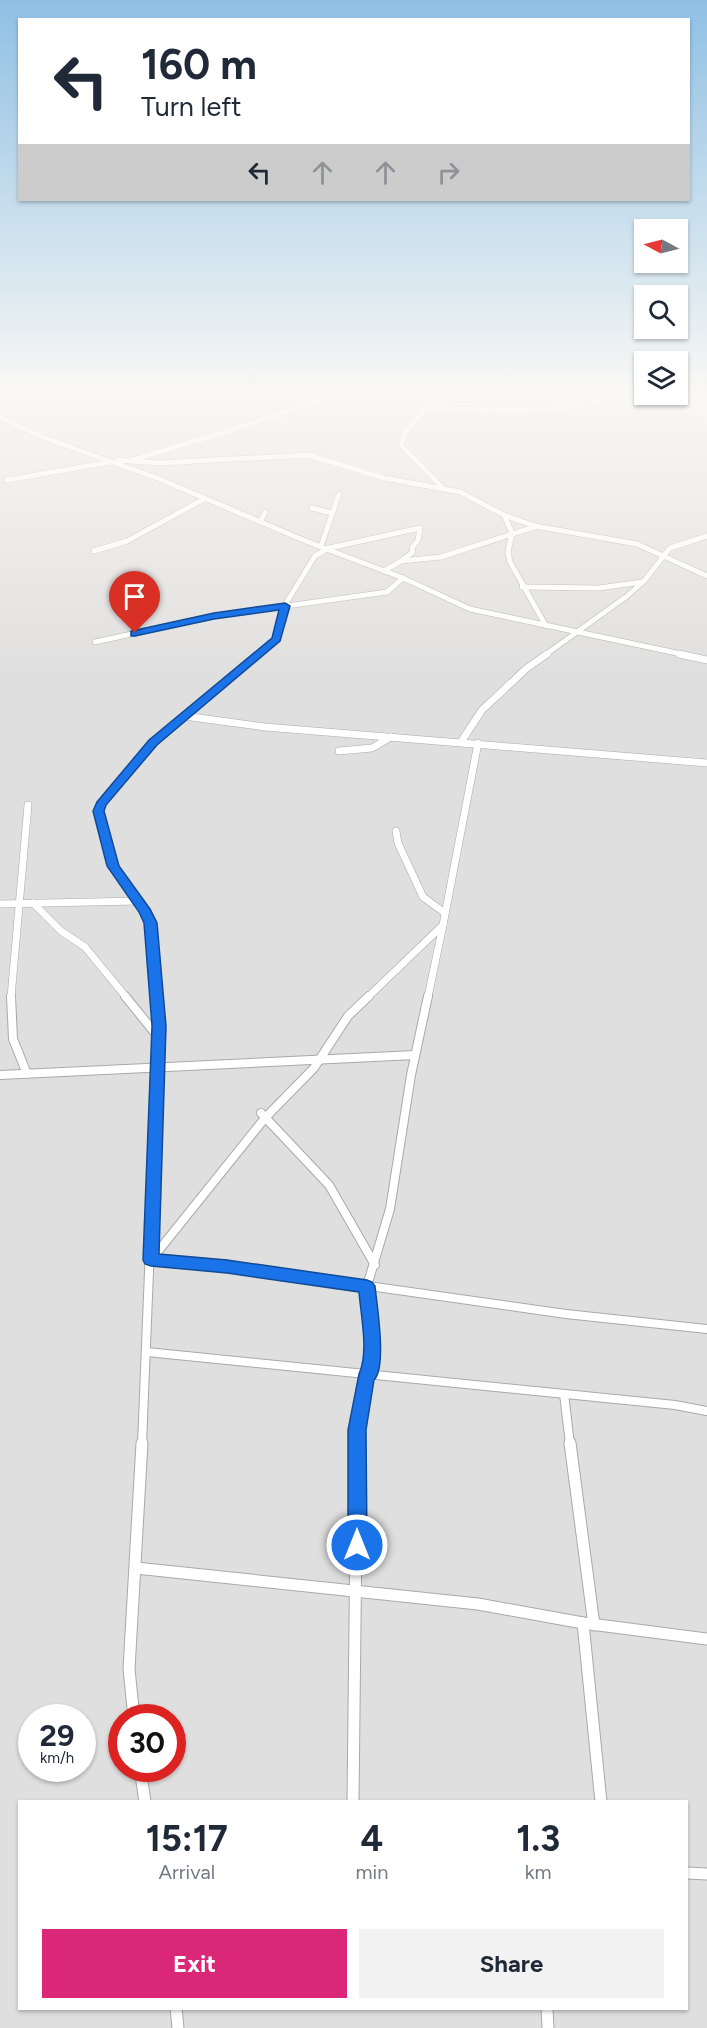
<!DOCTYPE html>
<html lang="en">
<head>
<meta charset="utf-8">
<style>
  :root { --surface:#fff; --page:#f2f2f3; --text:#1f2937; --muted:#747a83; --accent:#db2777 }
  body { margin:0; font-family:Figtree,sans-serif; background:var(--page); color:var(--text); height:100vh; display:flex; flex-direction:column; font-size:22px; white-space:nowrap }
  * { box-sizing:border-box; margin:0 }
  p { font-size:20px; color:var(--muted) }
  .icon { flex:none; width:33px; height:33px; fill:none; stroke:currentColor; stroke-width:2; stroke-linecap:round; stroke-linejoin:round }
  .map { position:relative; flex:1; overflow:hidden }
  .side { position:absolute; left:18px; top:1800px; width:670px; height:210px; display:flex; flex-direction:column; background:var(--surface); border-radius:0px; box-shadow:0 2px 4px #0004 }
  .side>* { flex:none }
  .top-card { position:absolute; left:18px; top:18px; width:672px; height:183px; border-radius:0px; box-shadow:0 2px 4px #0004; background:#fff; color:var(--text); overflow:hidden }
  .needle { width:39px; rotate:277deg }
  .controls { position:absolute; left:634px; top:219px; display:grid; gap:12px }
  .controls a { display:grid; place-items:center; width:54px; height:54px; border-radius:0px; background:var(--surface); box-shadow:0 2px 4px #0004; font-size:30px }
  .speed { position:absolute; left:18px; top:1704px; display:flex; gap:12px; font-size:30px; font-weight:700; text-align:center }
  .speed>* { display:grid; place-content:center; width:78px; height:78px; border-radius:50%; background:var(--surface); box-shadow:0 2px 4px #0004; line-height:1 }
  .speed small { font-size:15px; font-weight:400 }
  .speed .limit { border:9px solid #d22; background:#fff; color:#111 }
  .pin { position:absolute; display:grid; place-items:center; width:51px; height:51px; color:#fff; margin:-62px -26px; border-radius:50% 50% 50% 0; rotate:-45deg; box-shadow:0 0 6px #0007 }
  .pin .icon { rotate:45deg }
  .me { position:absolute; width:66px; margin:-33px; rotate:0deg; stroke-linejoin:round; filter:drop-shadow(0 0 4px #0008) }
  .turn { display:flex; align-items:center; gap:21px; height:126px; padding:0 24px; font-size:27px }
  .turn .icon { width:78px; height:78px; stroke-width:2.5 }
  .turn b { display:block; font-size:42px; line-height:51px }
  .lanes { display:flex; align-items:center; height:57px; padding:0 24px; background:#0003; justify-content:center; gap:30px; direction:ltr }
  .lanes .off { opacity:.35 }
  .eta { display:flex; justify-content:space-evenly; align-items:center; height:102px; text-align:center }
  .eta b { font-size:36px; font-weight:700; line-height:42px }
  .cta { display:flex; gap:12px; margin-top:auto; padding:12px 24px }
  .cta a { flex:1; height:69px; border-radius:0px; background:var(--accent); color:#fff; font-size:24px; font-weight:700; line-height:69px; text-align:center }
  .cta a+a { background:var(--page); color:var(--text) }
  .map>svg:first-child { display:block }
  .residential { fill:#e0dfdf; fill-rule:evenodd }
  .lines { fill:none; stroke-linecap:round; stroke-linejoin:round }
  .street-far3-casing { stroke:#a9a9a9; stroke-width:6 }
  .street-far2-casing { stroke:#a9a9a9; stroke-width:8 }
  .street-far1-casing { stroke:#a9a9a9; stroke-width:10 }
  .street-casing { stroke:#a9a9a9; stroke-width:13 }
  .street-far3 { stroke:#fff; stroke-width:5 }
  .street-far2 { stroke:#fff; stroke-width:7 }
  .street-far1 { stroke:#fff; stroke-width:8 }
  .street { stroke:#fff; stroke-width:11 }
  .route { fill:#1a73e8; stroke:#114b97; stroke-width:1.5 }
</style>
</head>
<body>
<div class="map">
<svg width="707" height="2028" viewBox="0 0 707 2028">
  <rect width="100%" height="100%" fill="#f2efe9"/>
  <!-- residential -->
  <path class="residential" d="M0,393H645L663,395L662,404L707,418V2028H0ZM32,1718H82V1768H32ZM122,1718H172V1768H122ZM20,1802H687V2008H20Z"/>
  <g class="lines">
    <defs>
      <g id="street-far3">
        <polyline points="439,393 406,431 401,445 442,487"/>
        <path d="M427,408C480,409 570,419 616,393"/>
        <polyline points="0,417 42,437 157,478 308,542 403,578 470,609 686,655"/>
        <polyline points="118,460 159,463 308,455 384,478 460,492 504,515 535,526 637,544 707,576"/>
        <polyline points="132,460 251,424 339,393"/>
        <polyline points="7,480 111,462"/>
        <polyline points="312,508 332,513"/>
        <polyline points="504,515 512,533 508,552 510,562 546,626"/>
        <polyline points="260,522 265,512"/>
        <polyline points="321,546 339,494"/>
        <polyline points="94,551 127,541 204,499"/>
        <polyline points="384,571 401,561 441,557 534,527"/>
        <polyline points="522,587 599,588 642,582"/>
        <polyline points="95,642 214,616 387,592 403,578"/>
        <polyline points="257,655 277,639 285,605 315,556 329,548 420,528 418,540 412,548 413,552 401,561"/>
        <polyline points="545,655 627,596 644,581 670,548 707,536"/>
      </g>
      <g id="street-far2">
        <polyline points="679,654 707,660"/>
        <polyline points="184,716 265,727 707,763"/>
        <polyline points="461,742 482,710 527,668 547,654"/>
        <polyline points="339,751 372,748 391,737"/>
        <polyline points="396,831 398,843 423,897 445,913"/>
        <polyline points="33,903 61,931 85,947 126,997"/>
        <polyline points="0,904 137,901"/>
        <polyline points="11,997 28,805"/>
        <polyline points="157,997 150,923 146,912 113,866 99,808 153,742 259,654"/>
        <polyline points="368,997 443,925 478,743"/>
        <polyline points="428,997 443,925"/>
      </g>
      <g id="street-far1">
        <polyline points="11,996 13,1039 27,1074"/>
        <polyline points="125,996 159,1038"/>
        <polyline points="369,996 348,1016 314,1068 265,1118 151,1260 227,1266 566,1314 707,1329"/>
        <polyline points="0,1075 415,1055"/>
        <polyline points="261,1113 329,1185 375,1265"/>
        <polyline points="147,1352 675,1405 707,1411"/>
        <polyline points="370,1374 371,1320 367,1286 390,1209 411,1075 428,996"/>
        <polyline points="564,1394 570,1444"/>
        <polyline points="142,1444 159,1025 156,996"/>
        <polyline points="357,1444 357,1430 367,1374"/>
      </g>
      <g id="street">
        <polyline points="570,1443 594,1625"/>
        <polyline points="136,1568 478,1604 583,1623 707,1639"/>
        <polyline points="583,1623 601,1802"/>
        <polyline points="134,1718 129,1669 142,1443"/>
        <polyline points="140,1768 145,1802"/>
        <polyline points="353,1802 357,1443"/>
        <polyline points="687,1873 707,1874"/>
        <polyline points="176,2008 178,2028"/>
        <polyline points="547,2008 548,2028"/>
      </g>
    </defs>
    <!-- street-far3 casing -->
    <use href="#street-far3" class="street-far3-casing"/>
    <!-- street-far2 casing -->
    <use href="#street-far2" class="street-far2-casing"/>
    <!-- street-far1 casing -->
    <use href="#street-far1" class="street-far1-casing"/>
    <!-- street casing -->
    <use href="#street" class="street-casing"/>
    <!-- street-far3 -->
    <use href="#street-far3" class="street-far3"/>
    <!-- street-far2 -->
    <use href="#street-far2" class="street-far2"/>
    <!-- street-far1 -->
    <use href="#street-far1" class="street-far1"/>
    <!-- street -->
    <use href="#street" class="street"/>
  </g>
  <!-- sky -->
  <linearGradient id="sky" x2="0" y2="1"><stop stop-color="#8fc0e4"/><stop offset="0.58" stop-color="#f9f8f5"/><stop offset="1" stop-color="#f9f8f5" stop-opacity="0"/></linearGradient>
  <rect width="707" height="677" fill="url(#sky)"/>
  <!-- route -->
  <path class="route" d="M285,603L290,606L280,641L157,745L106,805L104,811L119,866L150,909L157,923L166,1026L159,1254L227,1260L367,1280L372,1282L375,1286C377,1306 387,1367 374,1380L366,1430L367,1545L364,1552L357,1554L351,1552L348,1545V1430L359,1374C369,1352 361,1317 359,1292L227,1273L151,1266L145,1264L143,1260L152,1026L144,923L139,912L107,866L93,811L97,802L149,740L272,638L279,610L214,619L135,636H131V631L214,613Z"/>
</svg>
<div class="controls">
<a><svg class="needle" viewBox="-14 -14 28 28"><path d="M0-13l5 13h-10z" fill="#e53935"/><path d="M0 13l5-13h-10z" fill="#747a83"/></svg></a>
<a><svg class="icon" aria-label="search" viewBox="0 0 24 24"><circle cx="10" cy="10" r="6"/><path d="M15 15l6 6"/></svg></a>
<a><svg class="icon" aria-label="layers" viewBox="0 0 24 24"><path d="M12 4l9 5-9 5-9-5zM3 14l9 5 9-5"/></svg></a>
</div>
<div class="speed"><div>29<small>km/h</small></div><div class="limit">30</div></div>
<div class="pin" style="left:135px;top:633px;background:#d93025"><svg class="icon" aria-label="arrive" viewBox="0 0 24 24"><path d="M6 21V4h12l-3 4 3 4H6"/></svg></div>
<svg class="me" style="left:357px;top:1545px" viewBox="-20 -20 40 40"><circle r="17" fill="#1a73e8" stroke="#fff" stroke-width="3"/><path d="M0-11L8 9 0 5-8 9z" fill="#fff"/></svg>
<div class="top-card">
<div class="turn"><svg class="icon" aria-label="left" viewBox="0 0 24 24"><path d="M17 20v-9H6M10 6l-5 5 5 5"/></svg><div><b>160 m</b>Turn left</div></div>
<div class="lanes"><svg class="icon" aria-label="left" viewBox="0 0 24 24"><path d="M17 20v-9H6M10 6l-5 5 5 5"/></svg><svg class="icon off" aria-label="ahead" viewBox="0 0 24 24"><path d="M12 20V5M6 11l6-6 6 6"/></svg><svg class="icon off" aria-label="ahead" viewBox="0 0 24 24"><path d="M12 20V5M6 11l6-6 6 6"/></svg><svg class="icon off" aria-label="right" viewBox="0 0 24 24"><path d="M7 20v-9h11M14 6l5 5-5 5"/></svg></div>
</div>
<section class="side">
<div class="eta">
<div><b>15:17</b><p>Arrival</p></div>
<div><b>4</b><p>min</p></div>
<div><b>1.3</b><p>km</p></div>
</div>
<div class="cta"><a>Exit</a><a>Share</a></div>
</section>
</div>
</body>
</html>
